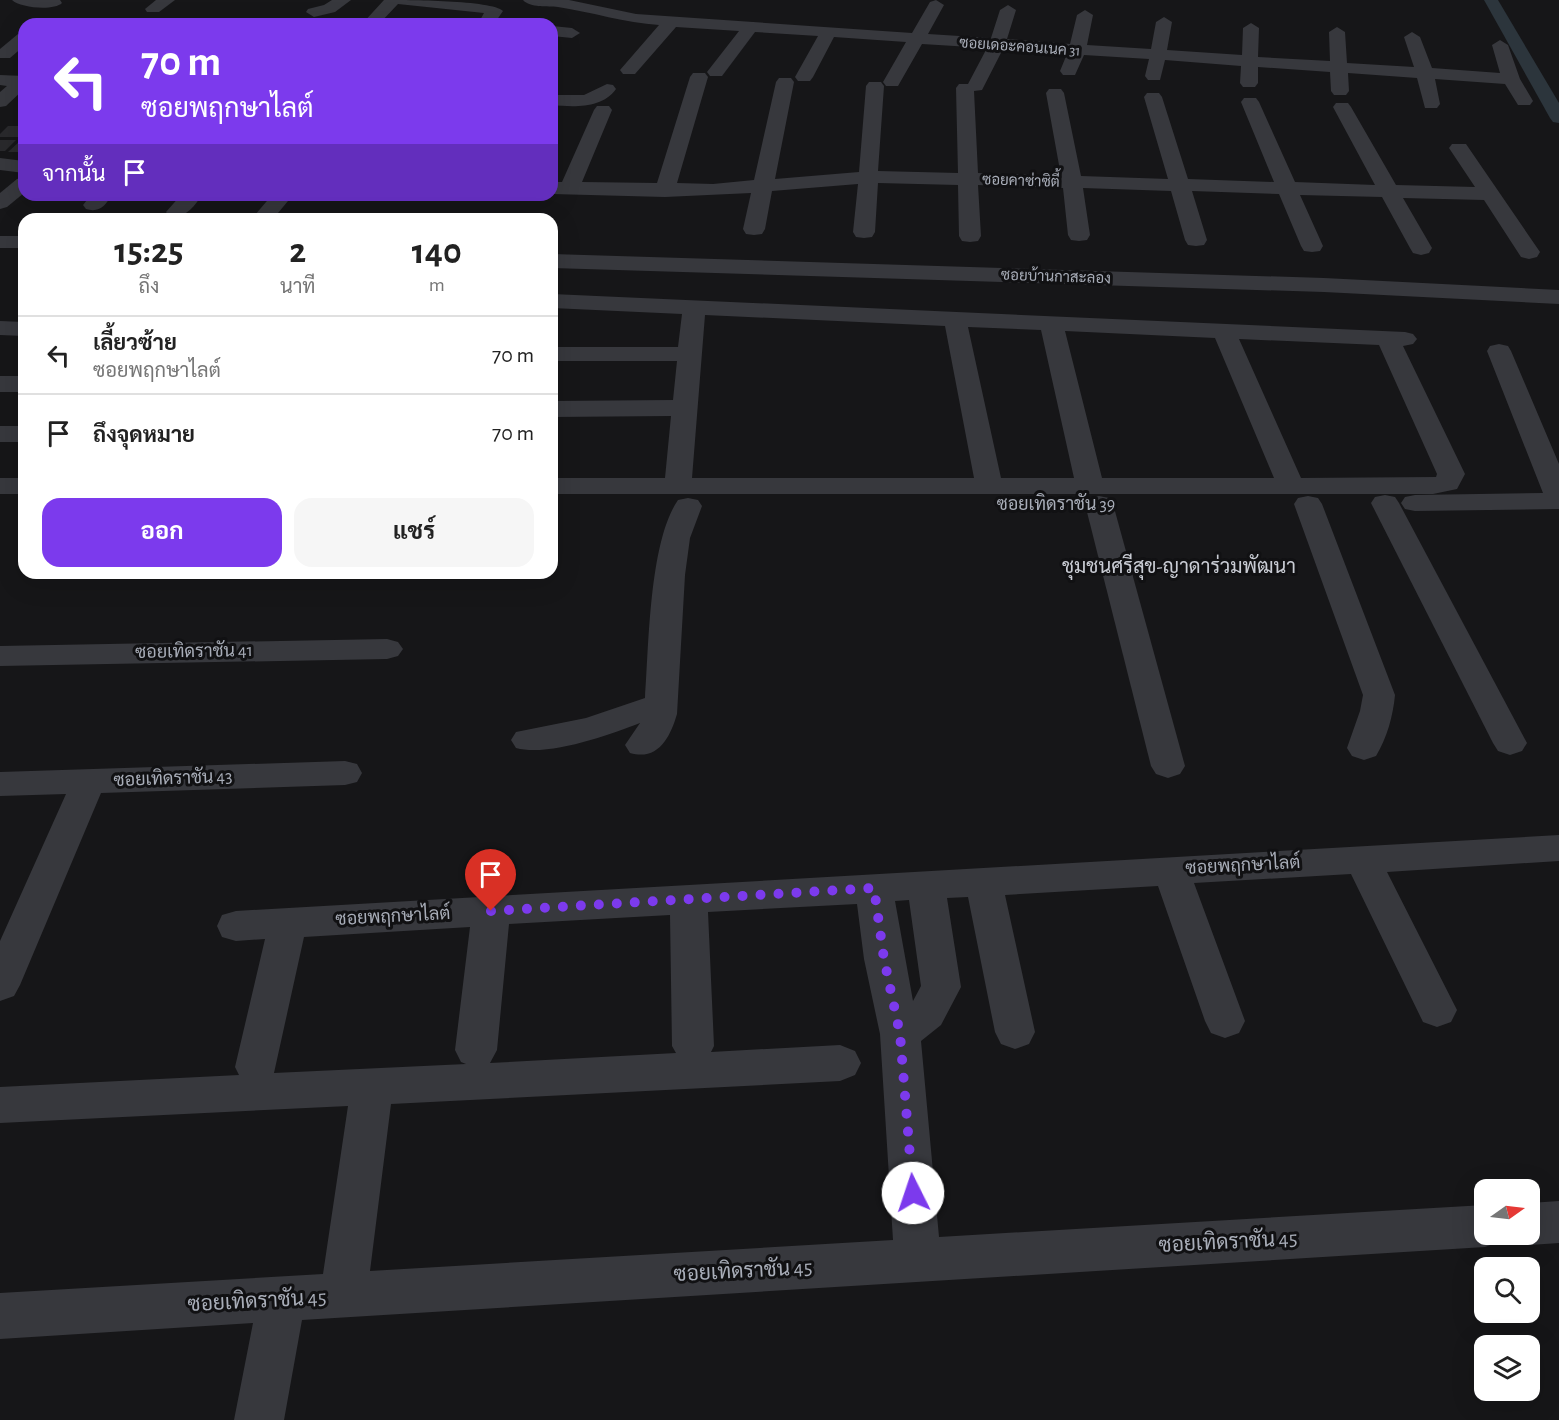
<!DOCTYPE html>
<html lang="th">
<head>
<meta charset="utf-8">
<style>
  :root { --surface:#fff; --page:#f6f6f6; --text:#222; --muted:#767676; --line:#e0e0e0; --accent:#7c3aed }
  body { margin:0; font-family:"Alegreya Sans",Sarabun,sans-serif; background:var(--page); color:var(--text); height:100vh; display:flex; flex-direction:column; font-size:22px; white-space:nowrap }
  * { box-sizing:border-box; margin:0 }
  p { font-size:20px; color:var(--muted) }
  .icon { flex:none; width:33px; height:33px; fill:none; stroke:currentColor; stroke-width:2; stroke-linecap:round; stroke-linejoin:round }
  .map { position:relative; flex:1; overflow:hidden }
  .details { position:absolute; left:18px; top:213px; width:540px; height:366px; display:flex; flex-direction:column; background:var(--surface); border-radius:18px; box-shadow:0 6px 24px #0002 }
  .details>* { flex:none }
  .hud { position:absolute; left:18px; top:18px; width:540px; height:183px; border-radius:18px; box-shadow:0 6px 24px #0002; background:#7c3aed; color:#fff; overflow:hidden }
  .needle { width:39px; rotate:76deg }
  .buttons { position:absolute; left:1474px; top:1179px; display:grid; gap:12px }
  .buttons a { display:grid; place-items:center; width:66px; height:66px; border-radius:12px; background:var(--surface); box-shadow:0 6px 24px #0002; font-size:30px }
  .pin { position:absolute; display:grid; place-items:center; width:51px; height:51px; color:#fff; margin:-62px -26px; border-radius:50% 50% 50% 0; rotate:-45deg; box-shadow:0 0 6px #0007 }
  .pin .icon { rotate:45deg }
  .me { position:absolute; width:66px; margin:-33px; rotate:356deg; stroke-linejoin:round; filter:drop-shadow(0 0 4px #0008) }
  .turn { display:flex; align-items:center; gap:21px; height:126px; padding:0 24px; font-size:27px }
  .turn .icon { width:78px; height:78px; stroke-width:2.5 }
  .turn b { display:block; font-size:42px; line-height:51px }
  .then { display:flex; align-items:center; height:57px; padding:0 24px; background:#0003; gap:12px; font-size:22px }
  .eta { display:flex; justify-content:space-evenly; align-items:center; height:102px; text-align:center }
  .eta b { font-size:36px; font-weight:700; line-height:42px }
  .action { display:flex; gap:12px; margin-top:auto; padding:12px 24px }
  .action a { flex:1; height:69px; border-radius:18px; background:var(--accent); color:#fff; font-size:24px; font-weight:700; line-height:69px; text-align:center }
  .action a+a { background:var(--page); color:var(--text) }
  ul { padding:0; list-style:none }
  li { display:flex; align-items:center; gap:18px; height:78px; padding:0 24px; border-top:2px solid var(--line) }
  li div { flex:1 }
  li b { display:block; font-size:22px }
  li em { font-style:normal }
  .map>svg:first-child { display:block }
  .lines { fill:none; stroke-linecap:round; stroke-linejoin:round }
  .canal { fill:#2c353c; fill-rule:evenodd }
  .building { fill:#29292c }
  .minor { fill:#37383d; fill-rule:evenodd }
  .route { stroke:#7c3aed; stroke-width:10; stroke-dasharray:0 18 }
  .labels { text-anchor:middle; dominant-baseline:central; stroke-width:6; stroke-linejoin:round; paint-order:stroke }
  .far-street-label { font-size:15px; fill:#a8adb8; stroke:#111113 }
  .street-label { font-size:18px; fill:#a8adb8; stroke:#111113 }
  .neighbourhood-label { font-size:20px; fill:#c9ccd4; stroke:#111113 }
  .near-street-label { font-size:21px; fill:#a8adb8; stroke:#111113 }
</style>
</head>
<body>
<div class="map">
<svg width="1559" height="1420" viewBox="0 0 1559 1420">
  <rect width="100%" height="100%" fill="#161618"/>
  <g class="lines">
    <!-- canal -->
    <polygon class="canal" points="1484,0 1498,0 1559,103 1559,123 1553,122 1550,118"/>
  </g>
  <!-- building -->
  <g class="building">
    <polygon points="8,126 24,126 24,135 21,137 0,137 0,134"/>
    <polygon points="0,140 16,140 5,151 0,151"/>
    <polygon points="21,140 24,140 24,152 8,152"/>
  </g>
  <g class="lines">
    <!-- minor -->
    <g class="minor">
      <path d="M12,0H60L62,3C54,11 20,8 12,0Z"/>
      <polygon points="156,0 175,0 159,12 147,12 145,9"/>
      <polygon points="332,0 351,0 335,12 314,17 306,12 308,9 324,5"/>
      <path d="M384,0C406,0 492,0 503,11L494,24H478L484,13L398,4L379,24H362Z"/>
      <path d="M523,0H569L636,14L912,33L930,2L936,0L944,5L928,34L991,38L1000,10L1008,5L1016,10L1007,39L1070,44L1077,15L1085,10L1093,15L1087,45L1151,49L1156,22L1164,17L1172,22L1167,50L1242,55L1243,28L1251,23L1259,28L1258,57L1330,61L1329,32L1337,27L1345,32L1347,63L1414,67L1404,37L1412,32L1420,37L1432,68L1500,73L1492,45L1500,40L1508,45L1520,79L1533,101L1530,105H1518L1505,84L1435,79L1440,104L1437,108H1425L1417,78L1348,73L1349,91L1346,95H1334L1331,91L1330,72L1258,67V83L1255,87H1243L1240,83L1241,66L1165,60L1160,80H1148L1145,76L1149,59L1084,55L1075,75H1063L1060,71L1067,54L1003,49L982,90L974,91L978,173L1061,176L1046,93L1049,89H1061L1064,93L1081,176L1168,179L1144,97L1147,93H1159L1162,97L1188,179L1274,182L1241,102L1244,98H1256L1259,102L1295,182L1375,185L1333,107L1336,103H1348L1351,107L1396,185L1475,187L1449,148L1452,144H1466L1540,252L1537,257L1529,259L1521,257L1484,200L1403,198L1432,248L1429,253L1421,255L1413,253L1410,248L1382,197L1300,195L1323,246L1320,251L1312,252L1304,251L1301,246L1279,194L1192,191L1207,240L1204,245L1196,246L1188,245L1185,240L1171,191L1083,188L1090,235L1087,240L1079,241L1071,240L1068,235L1063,188L978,185L981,236L978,241L970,242L962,241L959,236L958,185L878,183L875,232L872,237L864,238L856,237L853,232L858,184L772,191L765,229L762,234L754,235L746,234L743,229L751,193L665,197L552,194V182H562L594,110L597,106H609L612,110L582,182L657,183L690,77L693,73H705L708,77L677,183L713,184L754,180L776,82L779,78H791L794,82L775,179L859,172L866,86L869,82H881L884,86L878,171L958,173L956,88L959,84H968L987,48L922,44L898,86H886L883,82L906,42L834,37L813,77L810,81H798L795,77L818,36L755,32L722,76H710L707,72L739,31L676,27L635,74H623L620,70L659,25C625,23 592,12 558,7C548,6 530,8 523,0Z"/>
      <polygon points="552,26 572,28 580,33 572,38 552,36"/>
      <polygon points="24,33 24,46 10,58 0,58 0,49 18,34"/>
      <polygon points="0,75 24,76 24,89 6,106 0,107 0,92 7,86 0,85"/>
      <path d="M607,84L613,85L616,89C602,109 573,107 552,105V95H584Z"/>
      <polygon points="0,158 24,161 24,173 0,170"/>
      <polygon points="24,177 24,193 7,207 0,209 0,193 17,179"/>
      <path d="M91,195H112C105,206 99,213 86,209L83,205Z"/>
      <path d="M181,195H202C194,207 184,220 169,216L166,212Z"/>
      <polygon points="272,195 293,195 273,219 257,219 255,215"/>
      <rect x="0" y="236" width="24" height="12"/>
      <polygon points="552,254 1324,278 1559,290 1559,304 1324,292 552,268"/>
      <path d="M552,294L1405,332L1413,334L1417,339L1413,344L1403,346L1465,474L1457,489L1433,494H552V478H665L671,416L552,417V401L673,400L677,361H552V347H678L682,314L552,308ZM705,315L945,326L974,478H692ZM968,327L1041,330L1074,478H1001ZM1065,331L1215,338L1274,478H1102ZM1239,339L1379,345L1437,474L1436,477L1301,478Z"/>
      <polygon points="0,321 24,322 24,336 0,335"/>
      <polygon points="1499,344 1508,346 1511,351 1559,464 1559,509 1415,511 1405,509 1401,503 1405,497 1415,495 1543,493 1487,351 1490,346"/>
      <rect x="0" y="376" width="24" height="16"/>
      <rect x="0" y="426" width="24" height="16"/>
      <rect x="0" y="478" width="24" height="16"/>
      <polygon points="1385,495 1395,497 1399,503 1527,743 1522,751 1510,755 1498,751 1493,743 1371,503 1375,497"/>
      <polygon points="1099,496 1109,498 1113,504 1185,766 1180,774 1168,778 1156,774 1151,766 1085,504 1089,498"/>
      <path d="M1308,496L1318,498L1322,504L1395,695C1393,716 1387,738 1376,756L1364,760L1352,756L1347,748L1360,711L1363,695L1294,504L1298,498Z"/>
      <path d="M688,498L698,500L702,506L690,538L685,575L677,714C670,738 658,761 630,753L625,745L640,723C609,735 548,757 516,748L511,740L516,732L586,718L645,698C649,646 649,542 678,500Z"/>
      <polygon points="387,639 398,642 403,649 398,656 387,659 0,666 0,646"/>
      <polygon points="345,761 357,764 362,773 357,782 345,785 101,793 20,985 14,996 0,1001 0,941 66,794 0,796 0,772"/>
      <path d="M1559,835V861L1387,872L1457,1010L1451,1022L1437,1027L1423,1022L1351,874L1194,883L1245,1021L1239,1033L1225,1038L1211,1033L1205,1021L1158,886L1005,895L1035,1032L1029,1044L1015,1049L1001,1044L995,1032L968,897L947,898L961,987L941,1025L921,1041L939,1237L1485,1205V1234H1504L1501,1241L1485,1247L302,1320L284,1420H234L253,1323L0,1339V1293L323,1274L348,1106L0,1123V1087L239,1075L235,1067L265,939L236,941L222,937L217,926L222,915L236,911ZM909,900L921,986L913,1001L895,901ZM857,904L864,959L880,1034L893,1240L370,1271L391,1104L840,1081L855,1075L861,1063L855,1051L840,1045L711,1052L714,1046L708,912ZM670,915L672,1046L676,1053L490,1063L497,1050L509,924ZM470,927L455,1050L461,1062L466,1064L274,1073L304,937Z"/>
      <polygon points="1559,1201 1559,1243 1530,1245 1514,1239 1512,1234 1530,1234 1530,1203"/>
    </g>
  </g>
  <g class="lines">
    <!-- route -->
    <polyline class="route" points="491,911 874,888 884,959 900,1034 913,1193"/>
  </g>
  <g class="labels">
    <!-- far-street labels -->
    <g class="far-street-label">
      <text transform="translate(1020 47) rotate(4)">ซอยเดอะคอนเนค 31</text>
      <text transform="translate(1021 181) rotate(2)">ซอยคาซ่าซิตี้</text>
      <text transform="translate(1056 277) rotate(2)">ซอยบ้านกาสะลอง</text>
    </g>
    <!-- street labels -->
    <g class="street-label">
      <text x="1056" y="505">ซอยเทิดราชัน 39</text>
      <text transform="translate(194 652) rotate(-1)">ซอยเทิดราชัน 41</text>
      <text transform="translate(173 779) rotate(-2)">ซอยเทิดราชัน 43</text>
      <text transform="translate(1243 866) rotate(-3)">ซอยพฤกษาไลต์</text>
      <text transform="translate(393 917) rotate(-3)">ซอยพฤกษาไลต์</text>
    </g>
    <!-- neighbourhood labels -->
    <g class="neighbourhood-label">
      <text x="1179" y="567">ชุมชนศรีสุข-ญาดาร่วมพัฒนา</text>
    </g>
    <!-- near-street labels -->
    <g class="near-street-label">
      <text transform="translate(1228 1242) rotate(-3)">ซอยเทิดราชัน 45</text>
      <text transform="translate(743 1271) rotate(-3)">ซอยเทิดราชัน 45</text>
      <text transform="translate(257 1301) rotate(-3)">ซอยเทิดราชัน 45</text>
    </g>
  </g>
</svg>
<div class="buttons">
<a><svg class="needle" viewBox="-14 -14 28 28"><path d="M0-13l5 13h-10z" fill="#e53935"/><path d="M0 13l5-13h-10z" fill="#767676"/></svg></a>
<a><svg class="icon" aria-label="search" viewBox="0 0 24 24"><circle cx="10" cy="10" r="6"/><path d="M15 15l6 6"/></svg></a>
<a><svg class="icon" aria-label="layers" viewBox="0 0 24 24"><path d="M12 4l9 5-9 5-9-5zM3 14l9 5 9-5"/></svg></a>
</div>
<div class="pin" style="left:491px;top:911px;background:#d93025"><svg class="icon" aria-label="arrive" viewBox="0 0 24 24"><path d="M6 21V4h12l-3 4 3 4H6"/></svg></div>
<svg class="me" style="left:913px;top:1193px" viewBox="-20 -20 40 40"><circle r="19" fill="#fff"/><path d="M0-13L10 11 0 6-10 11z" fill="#7c3aed"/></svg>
<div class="hud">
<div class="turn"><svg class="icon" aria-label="left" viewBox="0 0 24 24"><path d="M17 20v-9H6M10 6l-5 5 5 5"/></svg><div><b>70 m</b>ซอยพฤกษาไลต์</div></div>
<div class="then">จากนั้น<svg class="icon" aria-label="arrive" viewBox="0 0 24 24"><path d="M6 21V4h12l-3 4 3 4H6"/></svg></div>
</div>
<section class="details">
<div class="eta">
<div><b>15:25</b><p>ถึง</p></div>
<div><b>2</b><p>นาที</p></div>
<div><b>140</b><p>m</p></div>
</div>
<ul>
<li><svg class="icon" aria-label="left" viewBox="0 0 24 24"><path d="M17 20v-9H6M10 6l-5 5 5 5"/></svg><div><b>เลี้ยวซ้าย</b><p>ซอยพฤกษาไลต์</p></div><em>70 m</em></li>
<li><svg class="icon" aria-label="arrive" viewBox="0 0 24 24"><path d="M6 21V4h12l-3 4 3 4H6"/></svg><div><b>ถึงจุดหมาย</b></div><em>70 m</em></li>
</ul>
<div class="action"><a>ออก</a><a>แชร์</a></div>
</section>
</div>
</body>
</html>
